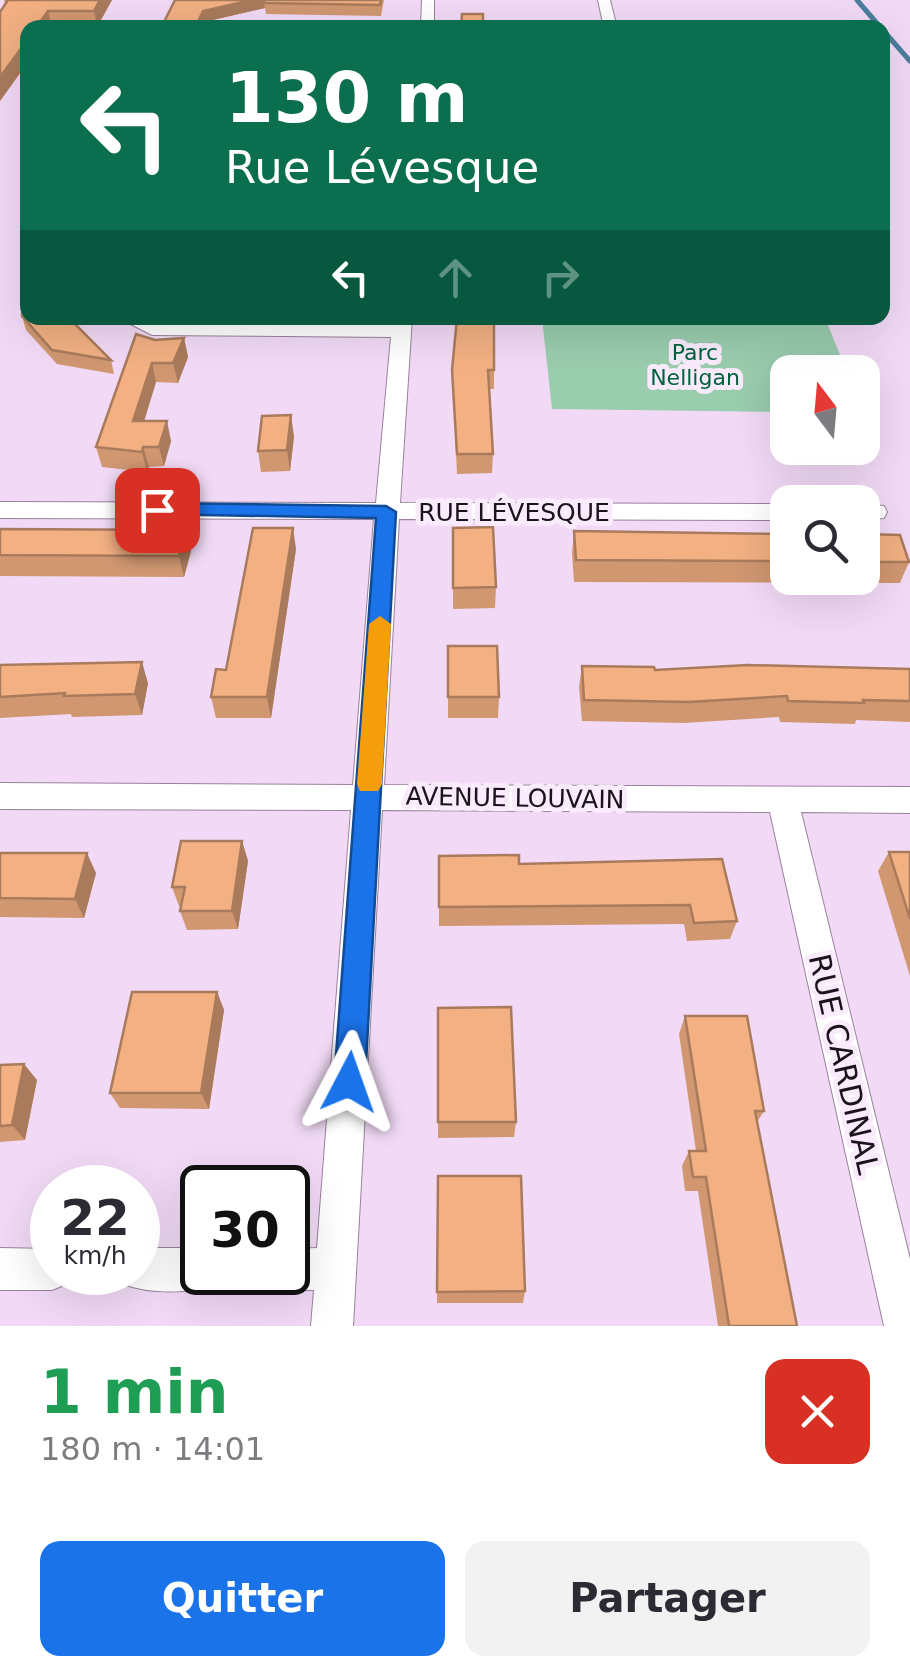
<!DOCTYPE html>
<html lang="fr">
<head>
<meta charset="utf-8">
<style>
  :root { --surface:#fff; --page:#f2f2f3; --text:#2b2b33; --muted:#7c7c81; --accent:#1a73e8 }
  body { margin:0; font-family:"DejaVu Sans",sans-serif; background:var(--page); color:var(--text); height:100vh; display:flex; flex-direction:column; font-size:38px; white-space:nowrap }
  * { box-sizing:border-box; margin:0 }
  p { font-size:32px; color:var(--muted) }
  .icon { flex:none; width:55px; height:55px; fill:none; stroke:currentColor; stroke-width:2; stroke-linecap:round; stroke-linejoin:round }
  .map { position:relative; height:1326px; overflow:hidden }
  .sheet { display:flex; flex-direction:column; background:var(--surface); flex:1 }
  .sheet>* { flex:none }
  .top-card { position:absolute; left:20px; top:20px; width:870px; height:305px; border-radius:20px; box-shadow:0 10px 40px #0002; background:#0b6e4f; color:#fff; overflow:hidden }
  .needle { width:65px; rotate:344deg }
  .fabs { position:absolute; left:770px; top:355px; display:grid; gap:20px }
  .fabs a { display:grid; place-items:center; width:110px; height:110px; border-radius:20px; background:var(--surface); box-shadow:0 10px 40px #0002; font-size:50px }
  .speed { position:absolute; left:30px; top:1165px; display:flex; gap:20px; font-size:50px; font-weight:700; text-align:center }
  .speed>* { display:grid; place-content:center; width:130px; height:130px; border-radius:50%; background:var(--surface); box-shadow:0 10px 40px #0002; line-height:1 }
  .speed small { font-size:25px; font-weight:400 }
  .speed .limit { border:5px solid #111; border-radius:15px; background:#fff; color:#111 }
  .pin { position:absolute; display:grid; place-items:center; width:85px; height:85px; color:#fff; margin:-42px; border-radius:20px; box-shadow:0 5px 15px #0006 }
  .me { position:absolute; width:110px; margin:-55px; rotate:4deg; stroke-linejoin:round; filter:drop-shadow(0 0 8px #0008) }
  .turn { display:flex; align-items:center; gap:35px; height:210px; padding:0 40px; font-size:45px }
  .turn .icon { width:130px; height:130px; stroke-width:2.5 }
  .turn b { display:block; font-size:70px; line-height:85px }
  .lanes { display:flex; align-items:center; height:95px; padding:0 40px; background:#0003; justify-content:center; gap:50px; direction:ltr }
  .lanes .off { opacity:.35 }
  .round { display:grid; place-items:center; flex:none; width:105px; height:105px; border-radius:20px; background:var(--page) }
  .summary { display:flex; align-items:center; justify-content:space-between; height:170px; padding:0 40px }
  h1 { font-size:60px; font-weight:700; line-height:75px; color:#1e9e55 }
  .action { display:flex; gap:20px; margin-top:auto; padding:20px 40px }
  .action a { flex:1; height:115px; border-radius:20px; background:var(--accent); color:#fff; font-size:40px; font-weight:700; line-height:115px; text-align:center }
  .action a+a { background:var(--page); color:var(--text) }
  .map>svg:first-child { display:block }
  .green { fill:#9accae }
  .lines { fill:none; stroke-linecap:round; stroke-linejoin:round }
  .stream { stroke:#4b7d9e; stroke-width:5 }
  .minor-casing { stroke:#99829c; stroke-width:2 }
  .minor { fill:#fff; fill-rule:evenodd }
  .wall { fill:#d09771 }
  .shaded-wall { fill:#a97b5c }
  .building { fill:#f2b083; stroke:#a97b5c; stroke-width:2.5 }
  .route { fill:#1a73e8; stroke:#114b97; stroke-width:2.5 }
  .slow { fill:#f59e0b }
  .labels { text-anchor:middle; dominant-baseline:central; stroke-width:10; stroke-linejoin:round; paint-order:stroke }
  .far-park-label { font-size:22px; fill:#00623c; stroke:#faebfc }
  .street-label { font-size:25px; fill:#1b131c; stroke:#faebfc }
  .near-street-label { font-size:30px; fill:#1b131c; stroke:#faebfc }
</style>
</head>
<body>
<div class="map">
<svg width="910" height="1326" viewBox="0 0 910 1326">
  <rect width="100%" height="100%" fill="#f2daf6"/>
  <!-- green -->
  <polygon class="green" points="542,318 825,318 847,372 788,372 787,412 552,409"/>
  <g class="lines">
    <!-- stream -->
    <g class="stream">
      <polyline points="857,0 881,28"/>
      <polyline points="882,29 910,61"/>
    </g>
    <defs>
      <g id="minor">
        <polygon points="422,0 434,0 434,28 255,28 261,24 421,25"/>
        <polygon points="598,0 610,0 617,28 604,28"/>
        <polygon points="119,318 144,318 155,323 393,325 394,318 412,318 400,503 788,504 788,520 399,519 384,785 910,787 910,813 801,812 910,1259 910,1326 884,1326 770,812 382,810 353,1326 311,1326 314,1290 288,1290 273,1284 269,1272 288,1272 288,1249 317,1248 351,810 0,809 0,783 353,785 374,519 0,518 0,502 376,503 391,337 152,335"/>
        <polygon points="862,504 884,506 887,512 884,518 862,520"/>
        <polygon points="0,1248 52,1249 52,1272 71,1272 67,1284 52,1290 0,1290"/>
        <path d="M138,1248H202V1272H221L217,1284C191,1294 149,1294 123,1284L119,1272H138Z"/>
      </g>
    </defs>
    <!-- minor casing -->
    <use href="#minor" class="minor-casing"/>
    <!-- minor -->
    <use href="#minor" class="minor"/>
  </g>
  <!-- wall -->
  <g class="wall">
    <polygon points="4,0 112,0 97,27 28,28 28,62 0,101 5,4"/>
    <polygon points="175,0 384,0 381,16 266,14 265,8 204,22"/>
    <polygon points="22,316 111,360 114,374 57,364 26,330"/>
    <polygon points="184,338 188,357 178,383 156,382 144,421 171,441 164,466 149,467 147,472 102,467 96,447 155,340"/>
    <polygon points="452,370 494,370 494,389 489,389 493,454 492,473 457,474"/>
    <polygon points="294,436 290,471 261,472 258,451"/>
    <polygon points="453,528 496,587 495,608 453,609"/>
    <polygon points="0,529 186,530 191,551 184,577 0,576"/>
    <polygon points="574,531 788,534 788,578 862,578 862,534 909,562 900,583 574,582 572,553"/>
    <polygon points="296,549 271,718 216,718 211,697"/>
    <polygon points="448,646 499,697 498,718 448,718"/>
    <polygon points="0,665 148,683 142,715 72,717 71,714 0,718"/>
    <polygon points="582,666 655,670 910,669 910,722 856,720 855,724 780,722 779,717 684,723 582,721 579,687"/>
    <polygon points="242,841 248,861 238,929 187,930 180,911 181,906 179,906 172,887"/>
    <polygon points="889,852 910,852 910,976 878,871"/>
    <polygon points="0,853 96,873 84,918 0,917"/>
    <polygon points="439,856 519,864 722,859 737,921 730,939 687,941 684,924 439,926"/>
    <polygon points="217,992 224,1010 209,1109 120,1108 110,1093"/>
    <polygon points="438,1008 516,1122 514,1137 438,1138"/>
    <polygon points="685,1016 764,1111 757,1122 797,1326 718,1326 698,1191 685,1191 682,1166 689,1151 696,1151 679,1034"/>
    <polygon points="0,1065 37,1080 25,1140 0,1142"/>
    <polygon points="525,1291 523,1303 437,1303 437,1292"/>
  </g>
  <!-- shaded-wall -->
  <g class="shaded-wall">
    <polygon points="100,0 112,0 97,27 94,11"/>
    <polygon points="252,0 266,0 264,3 265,8 204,22 202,28 195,28 203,11"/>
    <polygon points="48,11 52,27 36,28"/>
    <polygon points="28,39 28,62 0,101 0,77"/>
    <polygon points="184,338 188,357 178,383 173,363"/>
    <polygon points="152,363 156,382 138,441 133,421"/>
    <polygon points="291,415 294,436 290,471 287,450"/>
    <polygon points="167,421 171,441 164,466 159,447"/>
    <polygon points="143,447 149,467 147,472 142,452"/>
    <polygon points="293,528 296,549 271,718 267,697"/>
    <polygon points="186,530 191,551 184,577 179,556"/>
    <polygon points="142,662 148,683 142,715 135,694"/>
    <polygon points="242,841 248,861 238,929 232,911"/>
    <polygon points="87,853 96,873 84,918 75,899"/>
    <polygon points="217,992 224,1010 209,1109 201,1093"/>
    <polygon points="24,1064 37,1080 25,1140 12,1125"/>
  </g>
  <!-- building -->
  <g class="building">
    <polygon points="8,0 100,0 94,11 48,11 36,28 28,28 28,39 0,77 0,12"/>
    <polygon points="175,0 252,0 203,11 195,28 161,28"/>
    <polygon points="265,0 381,0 380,5 264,3"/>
    <polygon points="462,14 483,14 483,28 461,28"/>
    <polygon points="28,275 28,318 69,318 111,360 52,350 22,316 24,282"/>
    <polygon points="457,318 494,318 494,370 488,370 493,454 457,454 452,370"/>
    <polygon points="136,334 155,340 184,338 173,363 152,363 133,421 167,421 159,447 143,447 142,452 96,447"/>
    <polygon points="291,415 287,450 258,451 262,416"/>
    <polygon points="493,527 496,587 453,588 453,528"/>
    <polygon points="253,528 293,528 267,697 211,697 216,669 226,670"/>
    <polygon points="0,529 186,530 179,556 0,555"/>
    <polygon points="574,531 788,534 788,561 576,560"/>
    <polygon points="862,534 900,535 909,562 862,562"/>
    <polygon points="448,646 497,646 499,697 448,697"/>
    <polygon points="142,662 135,694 64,696 65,693 0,697 0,665"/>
    <polygon points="748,665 910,669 910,701 863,700 864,703 788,701 787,696 689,702 584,700 582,666 654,667 655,670"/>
    <polygon points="181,841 242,841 232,911 180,911 185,887 172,887"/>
    <polygon points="889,852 910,852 910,919"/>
    <polygon points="0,853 87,853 75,899 0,898"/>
    <polygon points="519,855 519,864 722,859 737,921 694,923 690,905 439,907 439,856"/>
    <polygon points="132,992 217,992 201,1093 110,1093"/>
    <polygon points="511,1007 516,1122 438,1122 438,1008"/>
    <polygon points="685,1016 747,1016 764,1111 755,1111 797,1326 729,1326 706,1177 693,1177 689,1151 706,1151"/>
    <polygon points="24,1064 12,1125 0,1126 0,1065"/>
    <polygon points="438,1176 521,1176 525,1291 437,1292"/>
  </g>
  <!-- route -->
  <polygon class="route" points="157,503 386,506 396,512 365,1082 360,1092 349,1097 338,1092 334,1082 376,518 150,514 150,505"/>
  <!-- slow -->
  <polygon class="slow" points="380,616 391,624 382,784 378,791 360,791 357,784 369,624"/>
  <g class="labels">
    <!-- far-park labels -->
    <g class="far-park-label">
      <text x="695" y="352">Parc<tspan x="695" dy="25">Nelligan</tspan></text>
    </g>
    <!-- street labels -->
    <g class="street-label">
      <text x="514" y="512">RUE LÉVESQUE</text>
      <text transform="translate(515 798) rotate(1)">AVENUE LOUVAIN</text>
    </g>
    <!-- near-street labels -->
    <g class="near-street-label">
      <text transform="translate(844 1064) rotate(77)">RUE CARDINAL</text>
    </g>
  </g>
</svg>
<div class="fabs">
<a><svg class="needle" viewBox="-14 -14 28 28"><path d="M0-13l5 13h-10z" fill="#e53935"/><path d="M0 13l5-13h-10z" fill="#7c7c81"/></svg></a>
<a><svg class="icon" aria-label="search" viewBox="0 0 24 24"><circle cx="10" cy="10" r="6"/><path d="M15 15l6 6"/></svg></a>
</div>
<div class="speed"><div>22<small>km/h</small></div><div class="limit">30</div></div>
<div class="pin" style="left:157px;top:510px;background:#d93025"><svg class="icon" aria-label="arrive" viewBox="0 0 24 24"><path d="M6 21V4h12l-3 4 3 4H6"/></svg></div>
<svg class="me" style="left:349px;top:1082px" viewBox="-20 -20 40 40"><path d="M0-17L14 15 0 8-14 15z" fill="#1a73e8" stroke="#fff" stroke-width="4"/></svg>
<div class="top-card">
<div class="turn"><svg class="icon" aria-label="left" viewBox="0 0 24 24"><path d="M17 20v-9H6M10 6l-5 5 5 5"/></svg><div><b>130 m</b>Rue Lévesque</div></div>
<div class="lanes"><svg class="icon" aria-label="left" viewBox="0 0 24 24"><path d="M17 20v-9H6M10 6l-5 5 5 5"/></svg><svg class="icon off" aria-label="ahead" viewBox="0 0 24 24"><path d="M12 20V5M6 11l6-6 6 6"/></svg><svg class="icon off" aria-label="right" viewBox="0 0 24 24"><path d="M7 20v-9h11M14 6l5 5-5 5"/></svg></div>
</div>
</div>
<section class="sheet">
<div class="summary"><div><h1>1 min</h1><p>180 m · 14:01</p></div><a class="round" style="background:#d93025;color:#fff"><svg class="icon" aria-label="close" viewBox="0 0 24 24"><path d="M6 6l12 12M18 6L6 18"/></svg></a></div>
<div class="action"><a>Quitter</a><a>Partager</a></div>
</section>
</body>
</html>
